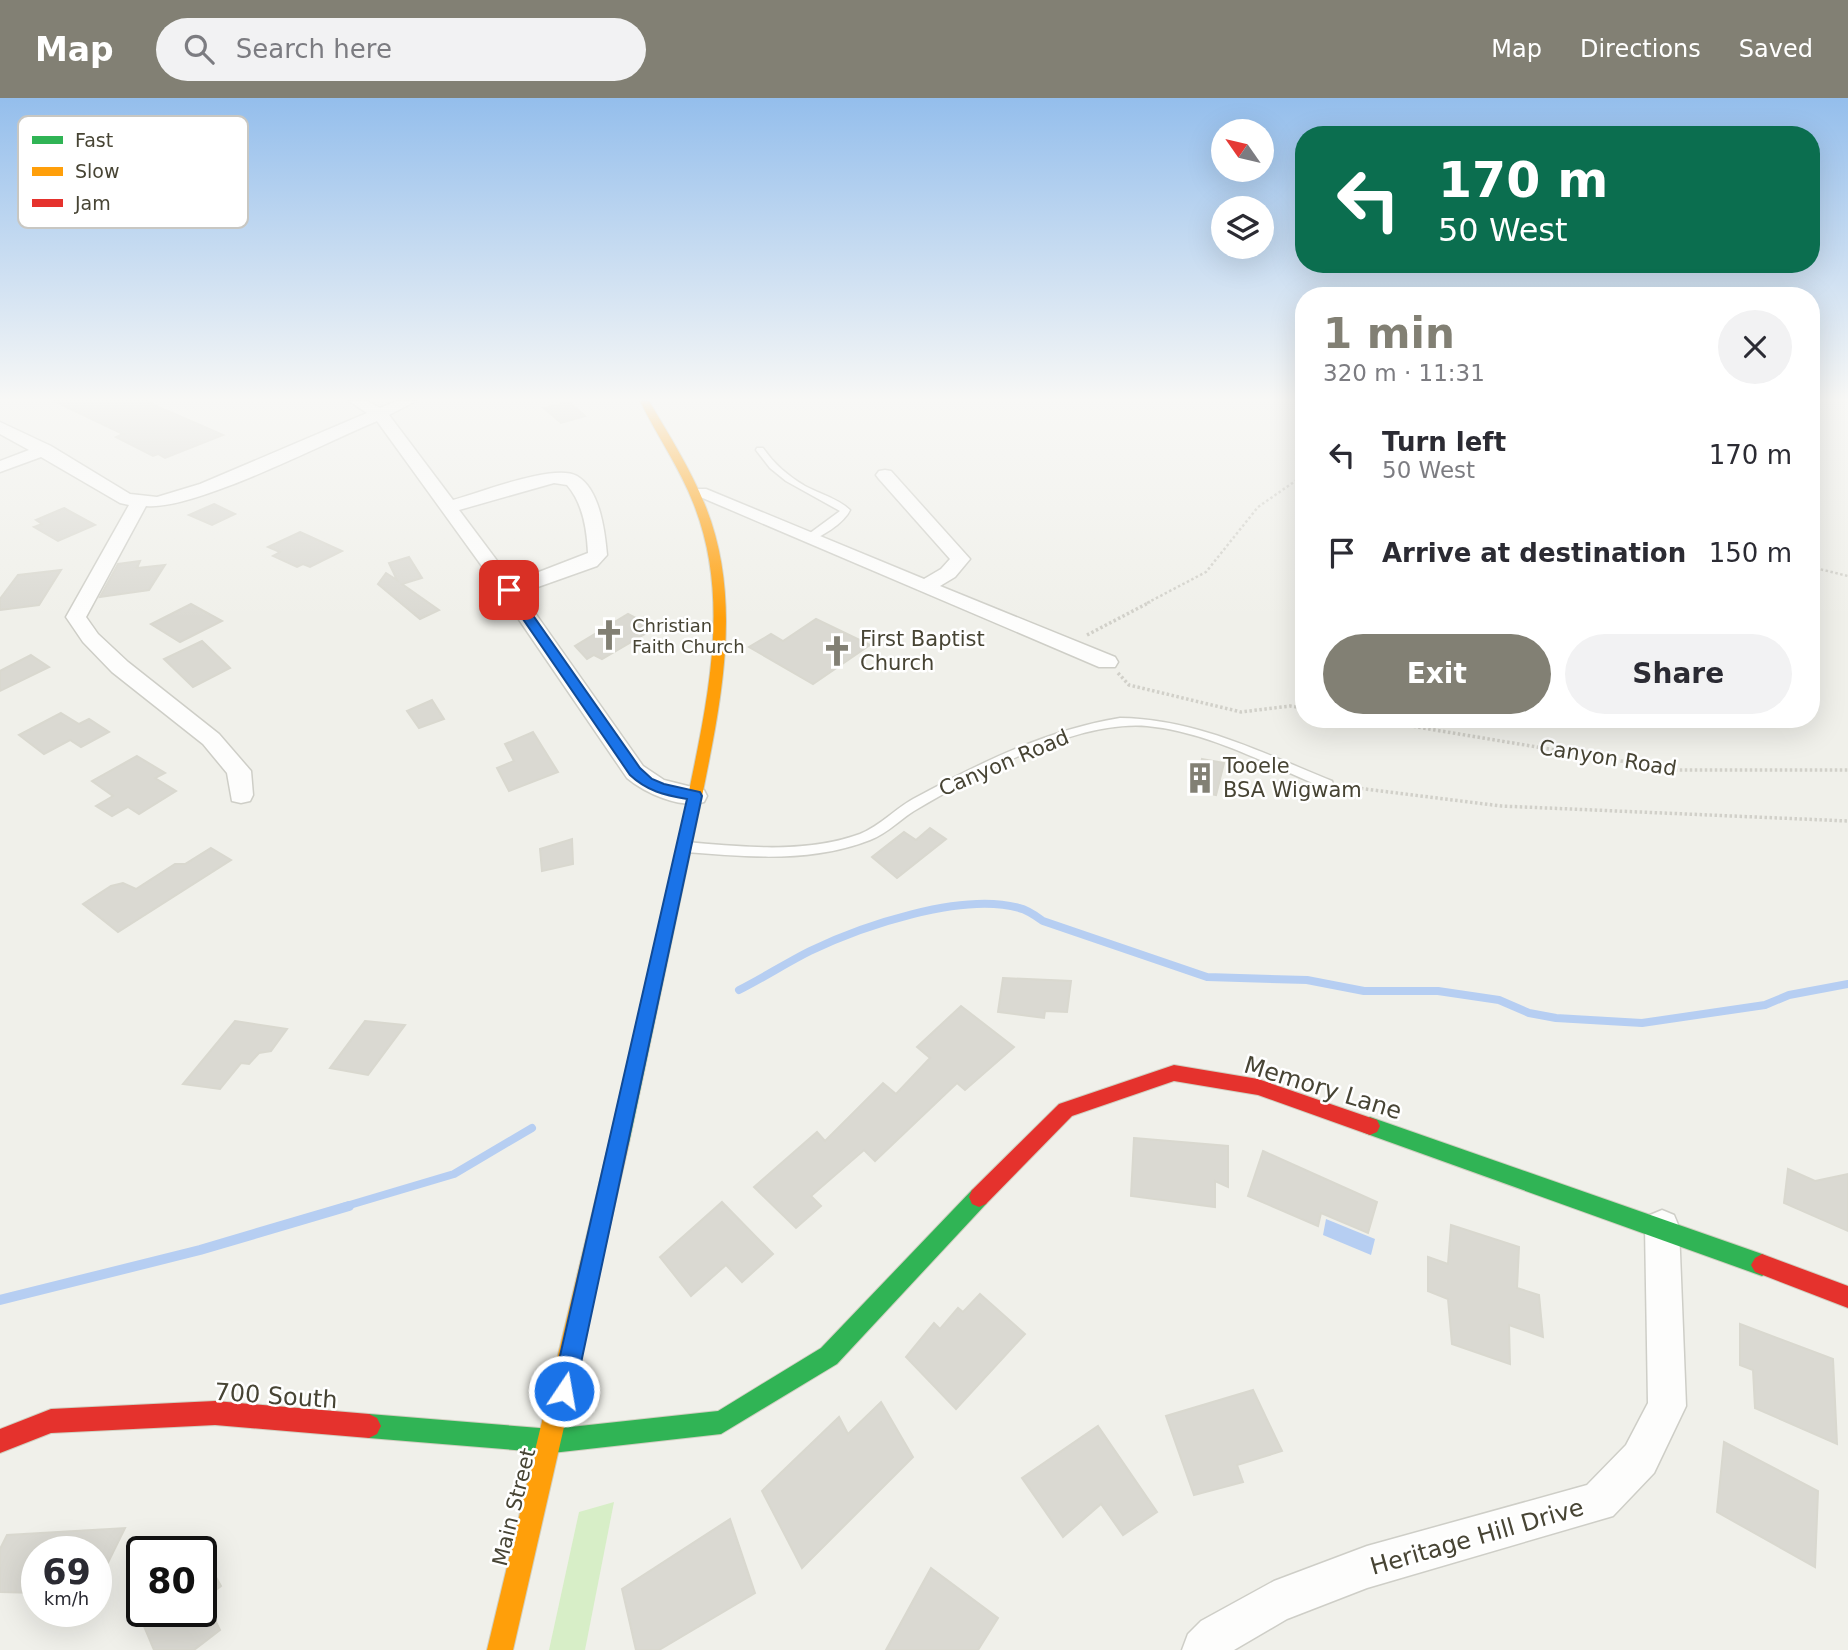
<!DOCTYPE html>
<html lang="en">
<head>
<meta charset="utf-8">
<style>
  :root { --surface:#fff; --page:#f2f2f3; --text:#2b2b33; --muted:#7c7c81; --accent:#828074 }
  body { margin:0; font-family:"DejaVu Sans",sans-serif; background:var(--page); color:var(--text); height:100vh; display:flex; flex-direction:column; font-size:26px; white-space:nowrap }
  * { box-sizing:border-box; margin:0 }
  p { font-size:23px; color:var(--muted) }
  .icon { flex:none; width:38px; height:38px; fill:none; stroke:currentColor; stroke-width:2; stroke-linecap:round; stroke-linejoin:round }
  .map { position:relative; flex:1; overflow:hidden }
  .sheet { position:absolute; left:1295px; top:189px; width:525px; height:441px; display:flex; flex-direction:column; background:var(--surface); border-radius:28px; box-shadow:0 7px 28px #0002 }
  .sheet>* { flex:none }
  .hud { position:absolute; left:1295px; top:28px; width:525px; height:147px; border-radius:28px; box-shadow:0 7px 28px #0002; background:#0b6e4f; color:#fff; overflow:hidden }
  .needle { width:46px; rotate:304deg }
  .fabs { position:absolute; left:1211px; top:21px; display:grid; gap:14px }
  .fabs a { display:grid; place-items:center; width:63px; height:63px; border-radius:50%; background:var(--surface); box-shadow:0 7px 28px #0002; font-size:35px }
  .speed { position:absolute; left:21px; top:1438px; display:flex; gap:14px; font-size:35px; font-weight:700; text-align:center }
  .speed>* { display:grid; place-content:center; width:91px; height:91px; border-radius:50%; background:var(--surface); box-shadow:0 7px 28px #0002; line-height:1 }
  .speed small { font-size:18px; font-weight:400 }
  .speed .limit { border:4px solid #111; border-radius:10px; background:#fff; color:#111 }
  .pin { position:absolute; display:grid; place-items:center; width:60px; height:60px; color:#fff; margin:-30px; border-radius:14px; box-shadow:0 4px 10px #0006 }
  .me { position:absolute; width:77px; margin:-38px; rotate:12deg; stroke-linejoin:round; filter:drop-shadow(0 0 5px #0008) }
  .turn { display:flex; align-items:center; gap:24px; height:147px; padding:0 28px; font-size:32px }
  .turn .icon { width:91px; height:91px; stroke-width:2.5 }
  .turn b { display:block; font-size:49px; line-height:60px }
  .round { display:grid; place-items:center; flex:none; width:74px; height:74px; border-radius:37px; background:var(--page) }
  .overview { display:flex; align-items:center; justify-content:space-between; height:119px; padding:0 28px }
  h1 { font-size:42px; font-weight:700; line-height:52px; color:var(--accent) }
  .button { display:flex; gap:14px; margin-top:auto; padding:14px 28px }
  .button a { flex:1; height:80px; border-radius:42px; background:var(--accent); color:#fff; font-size:28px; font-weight:700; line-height:80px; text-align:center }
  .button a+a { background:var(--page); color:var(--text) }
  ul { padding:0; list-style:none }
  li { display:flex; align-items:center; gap:21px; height:98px; padding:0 28px }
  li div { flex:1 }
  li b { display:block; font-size:26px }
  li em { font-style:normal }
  header { display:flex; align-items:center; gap:42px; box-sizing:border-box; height:98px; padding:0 35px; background:var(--accent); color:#fff }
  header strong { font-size:33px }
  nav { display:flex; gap:38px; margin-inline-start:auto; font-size:24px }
  .search { width:490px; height:63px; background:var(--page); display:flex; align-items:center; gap:18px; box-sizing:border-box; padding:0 24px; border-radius:38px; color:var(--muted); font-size:26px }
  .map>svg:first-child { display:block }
  .green { fill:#d7eec7 }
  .water { fill:#b6cef2 }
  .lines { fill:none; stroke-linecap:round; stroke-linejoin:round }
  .stream-far1 { stroke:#b6cef2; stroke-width:8 }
  .stream { stroke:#b6cef2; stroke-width:10 }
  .building { fill:#dad9d2; stroke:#d9d8cf; stroke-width:2 }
  .lane-casing { stroke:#cecec7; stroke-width:3 }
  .street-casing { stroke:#cecec7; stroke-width:3 }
  .fast-casing { stroke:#d0cfc0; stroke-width:2 }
  .slow-casing { stroke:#d0cfc0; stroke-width:2 }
  .jam-casing { stroke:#d0cfc0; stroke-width:2 }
  .path-far1 { stroke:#d1d0c9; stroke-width:2.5; stroke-dasharray:2.5 2.5; stroke-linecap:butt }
  .path { stroke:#d1d0c9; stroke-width:3.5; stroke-dasharray:2.5 2.5; stroke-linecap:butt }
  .lane { fill:#fdfdfc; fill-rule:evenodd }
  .street { fill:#fdfdfc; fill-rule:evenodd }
  .fast { fill:#30b455; fill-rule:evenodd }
  .slow { fill:#ff9f0a; fill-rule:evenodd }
  .jam { fill:#e5322d; fill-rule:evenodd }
  .route { fill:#1a73e8; stroke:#114b97; stroke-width:2 }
  .labels { text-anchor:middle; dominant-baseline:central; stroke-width:5; stroke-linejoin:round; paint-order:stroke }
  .far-poi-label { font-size:18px; fill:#474434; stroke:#fff; text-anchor:start }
  .poi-label { font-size:21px; fill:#474434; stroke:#fff; text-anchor:start }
  .street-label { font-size:21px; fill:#474434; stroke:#fff }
  .near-street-label { font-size:24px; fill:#474434; stroke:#fff }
  .key { fill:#fff; stroke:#c8c7c2; stroke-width:2 }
  .key-label { font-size:19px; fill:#474434 }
</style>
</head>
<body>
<header>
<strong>Map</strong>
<div class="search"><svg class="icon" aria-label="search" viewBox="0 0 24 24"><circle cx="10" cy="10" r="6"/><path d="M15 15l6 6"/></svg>Search here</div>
<nav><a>Map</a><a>Directions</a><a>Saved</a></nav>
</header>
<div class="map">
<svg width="1848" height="1552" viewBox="0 0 1848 1552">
  <rect width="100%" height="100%" fill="#f0f0ea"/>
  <!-- green -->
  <polygon class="green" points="614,1404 585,1552 549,1552 579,1414"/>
  <!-- water -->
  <polygon class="water" points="1326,1121 1375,1141 1371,1157 1323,1137"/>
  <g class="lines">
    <!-- stream-far1 -->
    <g class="stream-far1">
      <path d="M739,892C763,880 786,865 810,853C862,828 962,794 1019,810C1028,812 1036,818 1043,823L1207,879L1307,882L1364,893H1438L1499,902L1529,915L1556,920L1642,925L1765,907L1789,897L1848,886"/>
      <polyline points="343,1109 454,1076 532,1030"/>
    </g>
    <!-- stream -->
    <polyline class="stream" points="0,1202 200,1152 349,1108"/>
  </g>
  <!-- building -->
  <g class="building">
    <polygon points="54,303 145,303 223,337 165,360 158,356 153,358 116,339 123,336"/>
    <polygon points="569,304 585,318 561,325 544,310"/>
    <polygon points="214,406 235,416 212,427 189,417"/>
    <polygon points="64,410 95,427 58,443 34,429 42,426 36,422"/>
    <polygon points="300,434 342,453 310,469 303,466 297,469 273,458 280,454 268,449"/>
    <polygon points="409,459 422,480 402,486 439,512 420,521 378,486 386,475 397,482 389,465"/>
    <polygon points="140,463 137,470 165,467 149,492 100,499 118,466"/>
    <polygon points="61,472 39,507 0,512 0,501 18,477"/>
    <polygon points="191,506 222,523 180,544 151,526"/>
    <polygon points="628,516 655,530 602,561 594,557 587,561 575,548"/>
    <polygon points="816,521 870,547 813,586 749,549 771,536 783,543"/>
    <polygon points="202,543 230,570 193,589 164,561"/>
    <polygon points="31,557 49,569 0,593 0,573"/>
    <polygon points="432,602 444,621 419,630 407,613"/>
    <polygon points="61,615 79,626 89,621 109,634 81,649 70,642 44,656 19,637"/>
    <polygon points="533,634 558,674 509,693 497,670 514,663 505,646"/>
    <polygon points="137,658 165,675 155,680 176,693 139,716 128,709 112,718 96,708 113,698 92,683"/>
    <polygon points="1202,661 1224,665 1216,697 1194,693"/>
    <polygon points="930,730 946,741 897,780 872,759 904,734 916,742"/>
    <polygon points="572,741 573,766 542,773 540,751"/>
    <polygon points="211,750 231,762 118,834 83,806 111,788 123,785 136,791 175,766 185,766"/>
    <polygon points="1003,880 1071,883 1067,914 1045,913 1044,920 998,914"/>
    <polygon points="961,908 1014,949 965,992 957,985 875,1063 864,1052 811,1098 821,1108 796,1130 754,1089 817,1034 825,1043 883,985 896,996 930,960 917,949"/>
    <polygon points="235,923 287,931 271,953 259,955 249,966 241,965 220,991 183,986"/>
    <polygon points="365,923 405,927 368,977 330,970"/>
    <polygon points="1134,1040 1228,1048 1228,1089 1215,1083 1215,1109 1131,1098"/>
    <polygon points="1263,1053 1377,1104 1368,1135 1321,1115 1318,1128 1248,1098"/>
    <polygon points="1788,1071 1815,1083 1848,1076 1848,1133 1784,1105"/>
    <polygon points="722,1104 773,1156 742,1184 726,1167 691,1198 660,1159"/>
    <polygon points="1451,1127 1519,1149 1517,1190 1539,1197 1543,1239 1509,1227 1510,1266 1452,1246 1448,1201 1428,1193 1428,1159 1448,1166"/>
    <polygon points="980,1196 1025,1236 956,1311 906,1259 934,1225 940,1231 958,1210 963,1214"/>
    <polygon points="1740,1226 1833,1261 1837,1346 1755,1310 1753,1272 1740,1267"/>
    <polygon points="1253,1292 1282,1353 1237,1367 1243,1384 1194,1397 1166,1318"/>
    <polygon points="881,1304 913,1359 802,1470 762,1393 839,1319 848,1336"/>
    <polygon points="1098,1328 1157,1414 1123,1437 1101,1406 1063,1439 1022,1380"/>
    <polygon points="1724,1344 1818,1393 1815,1469 1717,1414"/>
    <polygon points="730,1421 755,1495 659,1552 636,1552 622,1491"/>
    <polygon points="125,1430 96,1489 96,1454 37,1454 37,1495 0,1494 0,1451 7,1437"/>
    <polygon points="201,1453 221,1488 201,1504"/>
    <polygon points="931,1470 998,1520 978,1552 886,1552"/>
    <polygon points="138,1514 211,1514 220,1532 194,1552 154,1552"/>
  </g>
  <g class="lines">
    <defs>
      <g id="lane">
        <path d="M757,350H763C774,366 788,378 805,388C820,396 837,400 850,412C845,424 818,443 806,442V438L840,413L786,383L770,370L756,352Z"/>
        <path d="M1120,620C1196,621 1263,655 1332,683L1333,686L1327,690L1322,689C1266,666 1209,634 1147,628C1078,622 978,675 919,710C902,719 889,735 870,742C811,765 748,759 686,754L679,749L686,744C743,749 805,756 860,736C880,728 895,711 913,701C978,666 1046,632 1120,620Z"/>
      </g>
      <g id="street">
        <path d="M349,303H367L380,310L397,303H416L389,317L453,402C479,395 554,365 577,378C600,391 605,434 607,457L597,468L521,495L643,668L664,682L704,692L707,698L704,704C680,711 645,695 627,680L492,482L377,323C326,344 194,413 146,408L86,519L98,536L128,564L219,636L251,673L253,697L250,703L241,705L232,703L227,675L203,646L112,574L83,544L66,519L129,407L120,405L41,359L0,374V363L29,352L0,336V324L51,348L130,396L157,399L200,386L367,315ZM554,385L567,387C583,405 587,432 588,455L513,484L459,412Z"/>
        <polygon points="885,372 891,373 970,461 955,479 940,488 1115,559 1118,564 1115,569 1099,569 691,395 694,391 706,391 924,481 941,471 950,461 879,381 876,377 879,373"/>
        <polygon points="1662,1112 1674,1117 1679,1129 1686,1308 1654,1375 1613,1418 1367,1490 1287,1521 1234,1552 1182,1552 1188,1536 1201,1523 1274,1483 1367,1448 1587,1387 1626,1347 1648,1305 1645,1129 1650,1117"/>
      </g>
      <g id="fast">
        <polygon points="692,708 699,713 629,1045 626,1051 619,1054 612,1051 609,1045 685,713"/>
        <polygon points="1370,1019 1762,1156 1769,1160 1773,1167 1769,1174 1762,1178 1370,1037 1363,1034 1360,1028 1363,1022"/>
        <polygon points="979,1089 986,1092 989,1099 986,1106 837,1266 721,1336 552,1355 369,1340 361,1336 357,1328 361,1320 369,1316 552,1331 718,1313 821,1250 972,1092"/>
      </g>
      <g id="slow">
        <path d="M640,303H649C669,337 690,370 705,407C745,505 719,613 699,713L692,718L685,713C705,613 733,506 694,407C680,370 657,338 640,303Z"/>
        <polygon points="619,1036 626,1039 629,1045 513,1552 487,1552 609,1045 612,1039"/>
      </g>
      <g id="jam">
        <polygon points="1174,967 1258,981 1377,1022 1380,1028 1377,1034 1370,1037 1258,997 1174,983 1072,1018 986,1106 979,1109 972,1106 969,1099 972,1092 1059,1006"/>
        <polygon points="1762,1156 1848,1188 1848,1210 1755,1174 1751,1167 1755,1160"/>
        <polygon points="215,1303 369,1316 377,1320 381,1328 377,1336 369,1340 215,1327 51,1335 0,1355 0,1331 51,1311"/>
      </g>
    </defs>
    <!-- lane casing -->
    <use href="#lane" class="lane-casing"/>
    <!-- street casing -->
    <use href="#street" class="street-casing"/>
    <!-- fast casing -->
    <use href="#fast" class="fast-casing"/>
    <!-- slow casing -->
    <use href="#slow" class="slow-casing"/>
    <!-- jam casing -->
    <use href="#jam" class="jam-casing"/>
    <!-- path-far1 -->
    <g class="path-far1">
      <polyline points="1811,469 1848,478"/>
      <polyline points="1147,505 1206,474 1258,409 1304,377"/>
    </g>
    <!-- path -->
    <g class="path">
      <polyline points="1087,537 1150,504"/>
      <polyline points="1118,575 1129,587 1241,614 1290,608 1304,610"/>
      <polyline points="1369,621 1675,672 1848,672"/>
      <polyline points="1341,688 1501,708 1848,723"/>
    </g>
    <!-- lane -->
    <use href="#lane" class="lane"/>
    <!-- street -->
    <use href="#street" class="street"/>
    <!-- fast -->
    <use href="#fast" class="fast"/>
    <!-- slow -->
    <use href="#slow" class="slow"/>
    <!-- jam -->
    <use href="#jam" class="jam"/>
  </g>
  <!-- sky -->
  <linearGradient id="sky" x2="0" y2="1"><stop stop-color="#94beec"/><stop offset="0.58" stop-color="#f8f8f6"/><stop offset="1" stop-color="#f8f8f6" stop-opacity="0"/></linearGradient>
  <rect width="1848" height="520" fill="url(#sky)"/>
  <!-- route -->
  <path class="route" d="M509,488L513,489L640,670L652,681L664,686L700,694L702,698L575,1293L572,1301L564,1305L555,1301L552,1293L687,701C664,697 647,693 630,677L503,492Z"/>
  <!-- icons -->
  <defs>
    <symbol id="church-bare" viewBox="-9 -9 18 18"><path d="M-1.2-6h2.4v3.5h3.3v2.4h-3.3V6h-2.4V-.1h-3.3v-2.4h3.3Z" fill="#828074" stroke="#fff" stroke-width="2.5" paint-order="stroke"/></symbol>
    <symbol id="building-bare" viewBox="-9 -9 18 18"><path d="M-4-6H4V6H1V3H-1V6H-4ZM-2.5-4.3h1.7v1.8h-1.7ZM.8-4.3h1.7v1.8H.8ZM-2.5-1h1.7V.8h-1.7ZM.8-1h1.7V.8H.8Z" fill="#828074" stroke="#fff" stroke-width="2.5" paint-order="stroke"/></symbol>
  </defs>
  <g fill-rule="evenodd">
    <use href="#church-bare" x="587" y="515" width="44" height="44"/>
    <use href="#church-bare" x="815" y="531" width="44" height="44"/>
    <use href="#building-bare" x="1178" y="658" width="44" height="44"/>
  </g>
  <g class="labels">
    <!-- far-poi labels -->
    <g class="far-poi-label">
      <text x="632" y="527">Christian<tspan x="632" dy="21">Faith Church</tspan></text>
    </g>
    <!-- poi labels -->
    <g class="poi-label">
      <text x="860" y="541">First Baptist<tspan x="860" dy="24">Church</tspan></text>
      <text x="1223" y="668">Tooele<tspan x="1223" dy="24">BSA Wigwam</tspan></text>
    </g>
    <!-- street labels -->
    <g class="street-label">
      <text transform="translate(1608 660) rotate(9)">Canyon Road</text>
      <text transform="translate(1004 665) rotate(-23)">Canyon Road</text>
      <text transform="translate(514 1409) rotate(-76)">Main Street</text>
    </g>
    <!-- near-street labels -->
    <g class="near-street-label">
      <text transform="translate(1323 990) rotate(17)">Memory Lane</text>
      <text transform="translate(276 1298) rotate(4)">700 South</text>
      <text transform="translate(1477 1439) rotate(-16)">Heritage Hill Drive</text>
    </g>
  </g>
  <!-- legend -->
  <rect x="18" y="18" width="230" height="112" rx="10" class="key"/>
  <rect x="32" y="38" width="31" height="8" fill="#30b455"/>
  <rect x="32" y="69" width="31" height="9" fill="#ff9f0a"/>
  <rect x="32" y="101" width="31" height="8" fill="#e5322d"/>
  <g class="key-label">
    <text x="75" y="49">Fast</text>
    <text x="75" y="80">Slow</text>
    <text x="75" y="112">Jam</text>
  </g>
</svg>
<div class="fabs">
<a><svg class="needle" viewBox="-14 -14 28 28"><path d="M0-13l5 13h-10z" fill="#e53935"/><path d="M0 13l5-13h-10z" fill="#7c7c81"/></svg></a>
<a><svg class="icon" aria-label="layers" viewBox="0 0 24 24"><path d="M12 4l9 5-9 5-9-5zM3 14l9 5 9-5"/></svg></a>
</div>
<div class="speed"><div>69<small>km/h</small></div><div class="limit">80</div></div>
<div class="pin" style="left:509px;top:492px;background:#d93025"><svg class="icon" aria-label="arrive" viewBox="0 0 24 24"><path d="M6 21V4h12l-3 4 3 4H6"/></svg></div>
<svg class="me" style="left:564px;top:1293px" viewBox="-20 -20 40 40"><circle r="17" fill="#1a73e8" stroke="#fff" stroke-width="3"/><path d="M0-11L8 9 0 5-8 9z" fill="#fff"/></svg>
<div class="hud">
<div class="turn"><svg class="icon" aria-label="left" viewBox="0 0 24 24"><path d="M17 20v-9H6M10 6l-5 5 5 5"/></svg><div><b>170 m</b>50 West</div></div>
</div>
<section class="sheet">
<div class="overview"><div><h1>1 min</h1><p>320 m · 11:31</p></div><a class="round"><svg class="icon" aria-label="close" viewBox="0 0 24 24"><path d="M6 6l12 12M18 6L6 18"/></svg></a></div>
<ul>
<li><svg class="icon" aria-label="left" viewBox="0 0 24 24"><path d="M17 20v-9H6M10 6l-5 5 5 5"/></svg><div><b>Turn left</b><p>50 West</p></div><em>170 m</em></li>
<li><svg class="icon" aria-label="arrive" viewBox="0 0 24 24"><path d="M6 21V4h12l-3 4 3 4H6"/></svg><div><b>Arrive at destination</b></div><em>150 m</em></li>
</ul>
<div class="button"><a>Exit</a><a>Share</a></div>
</section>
</div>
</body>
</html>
